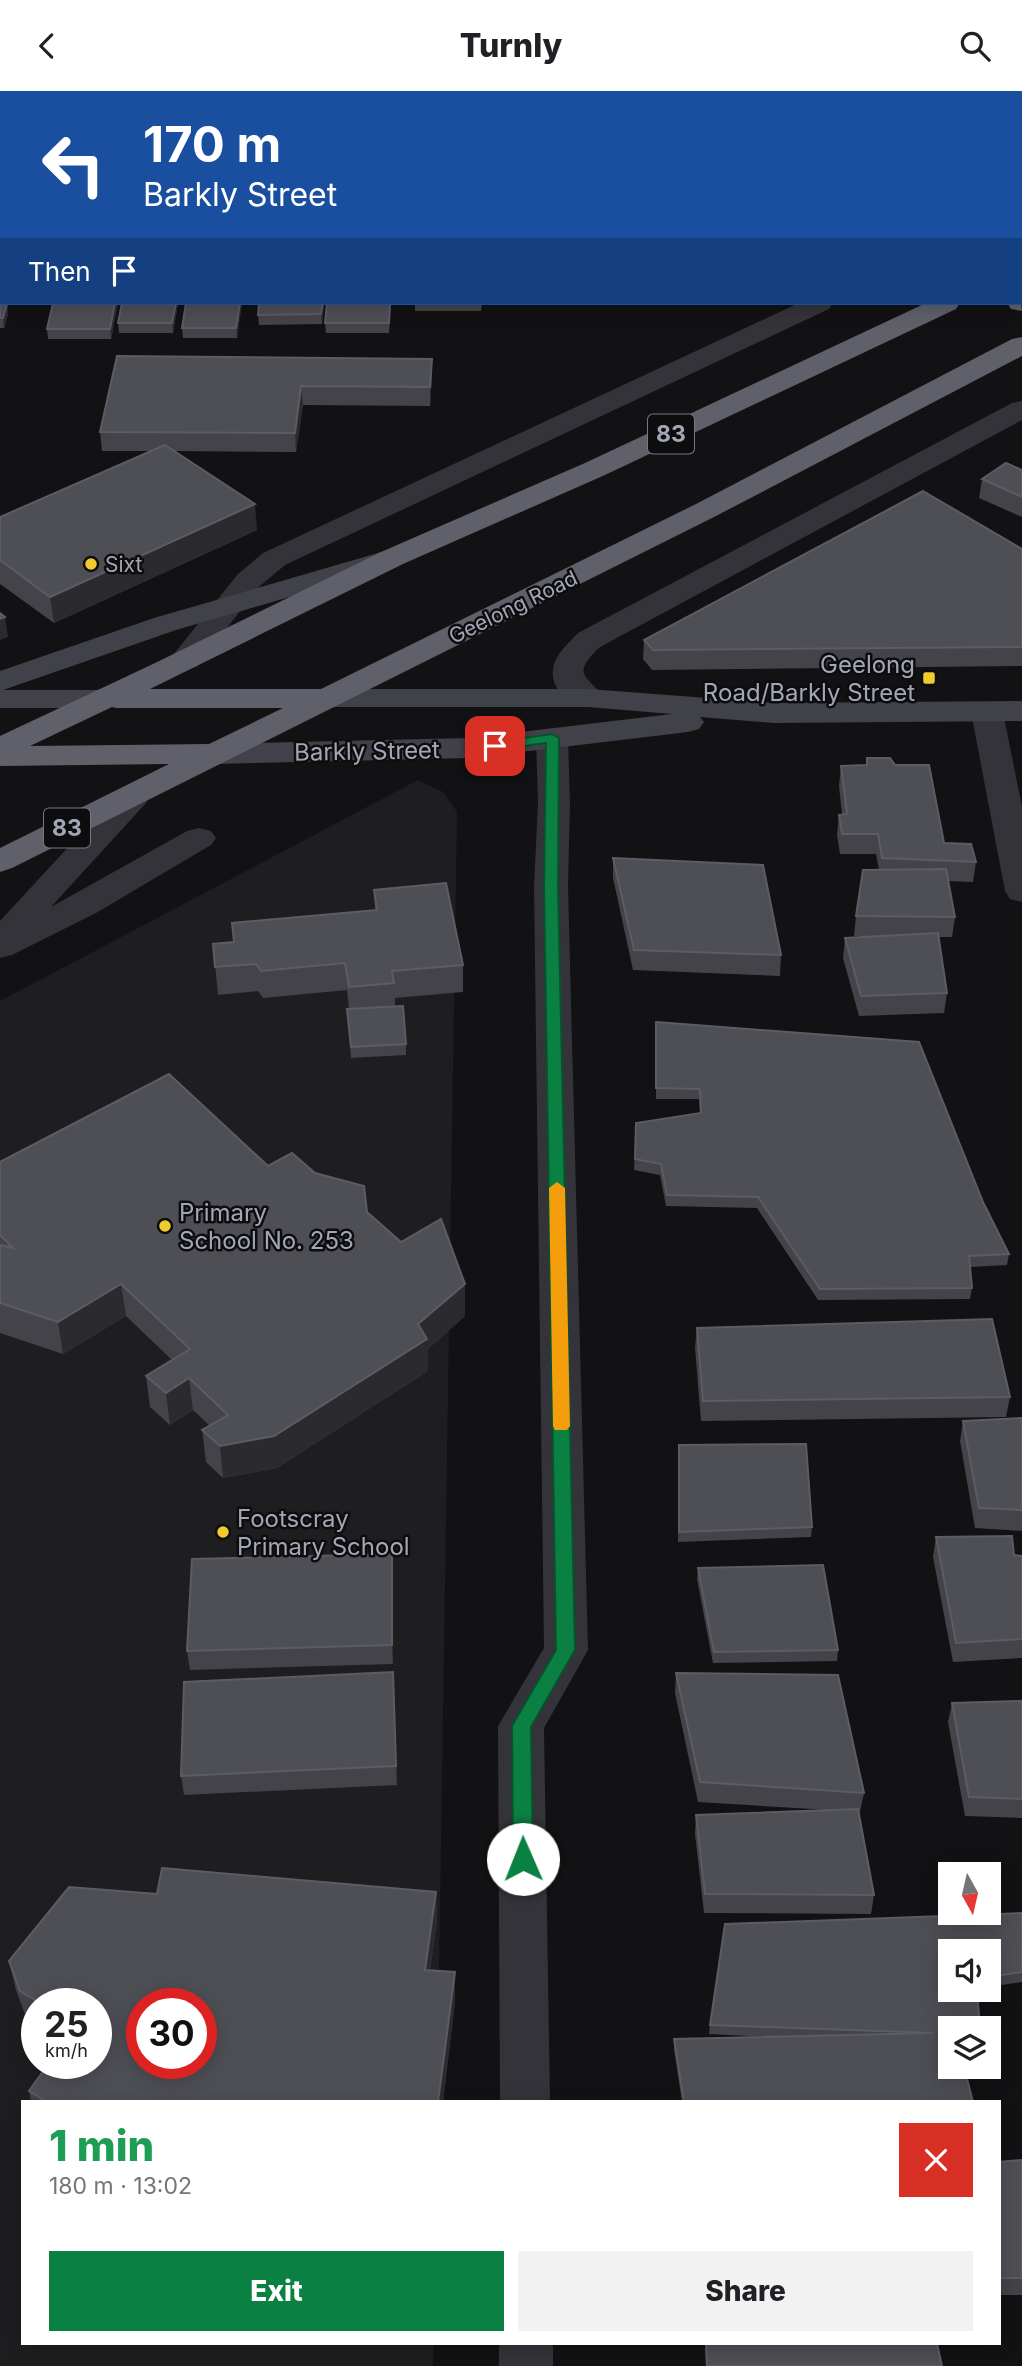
<!DOCTYPE html>
<html lang="en">
<head>
<meta charset="utf-8">
<style>
  :root { --surface:#fff; --page:#f2f2f2; --text:#202124; --muted:#757577; --accent:#0b8043 }
  body { margin:0; font-family:Inter,sans-serif; background:var(--page); color:var(--text); height:100vh; display:flex; flex-direction:column; font-size:26px; white-space:nowrap }
  * { box-sizing:border-box; margin:0 }
  p { font-size:23px; color:var(--muted) }
  .icon { flex:none; width:38px; height:38px; fill:none; stroke:currentColor; stroke-width:2; stroke-linecap:round; stroke-linejoin:round }
  .map { position:relative; flex:1; overflow:hidden }
  .sheet { position:absolute; left:21px; top:2009px; width:980px; height:245px; display:flex; flex-direction:column; background:var(--surface); border-radius:0px; box-shadow:0 4px 18px #0003 }
  .sheet>* { flex:none }
  .guide { position:absolute; left:0px; top:0px; width:1022px; height:214px; box-shadow:0 4px 18px #0003; background:#1a4fa0; color:#fff; overflow:hidden }
  .needle { width:46px; rotate:172deg }
  .fabs { position:absolute; left:938px; top:1771px; display:grid; gap:14px }
  .fabs a { display:grid; place-items:center; width:63px; height:63px; border-radius:0px; background:var(--surface); box-shadow:0 4px 18px #0003; font-size:35px }
  .speed { position:absolute; left:21px; top:1897px; display:flex; gap:14px; font-size:35px; font-weight:700; text-align:center }
  .speed>* { display:grid; place-content:center; width:91px; height:91px; border-radius:50%; background:var(--surface); box-shadow:0 4px 18px #0003; line-height:1 }
  .speed small { font-size:18px; font-weight:400 }
  .speed .limit { border:10px solid #d22; background:#fff; color:#111 }
  .pin { position:absolute; display:grid; place-items:center; width:60px; height:60px; color:#fff; margin:-30px; border-radius:14px; box-shadow:0 4px 10px #0006 }
  .me { position:absolute; width:77px; margin:-38px; rotate:359deg; stroke-linejoin:round; filter:drop-shadow(0 0 5px #0008) }
  .turn { display:flex; align-items:center; gap:24px; height:147px; padding:0 28px; font-size:32px }
  .turn .icon { width:91px; height:91px; stroke-width:2.5 }
  .turn b { display:block; font-size:49px; line-height:60px }
  .then { display:flex; align-items:center; height:66px; padding:0 28px; background:#0003; gap:14px; font-size:26px }
  .round { display:grid; place-items:center; flex:none; width:74px; height:74px; border-radius:0px; background:var(--page) }
  .overview { display:flex; align-items:center; justify-content:space-between; height:119px; padding:0 28px }
  h1 { font-size:42px; font-weight:800; line-height:52px; color:#1e9e55 }
  .action { display:flex; gap:14px; margin-top:auto; padding:14px 28px }
  .action a { flex:1; height:80px; border-radius:0px; background:var(--accent); color:#fff; font-size:28px; font-weight:800; line-height:80px; text-align:center }
  .action a+a { background:var(--page); color:var(--text) }
  header { display:flex; justify-content:space-between; align-items:center; height:91px; padding:0 28px; background:var(--surface); font-size:32px; font-weight:800 }
  .map>svg:first-child { display:block }
  .built { fill:#1e1e21; fill-rule:evenodd }
  .lines { fill:none; stroke-linecap:round; stroke-linejoin:round }
  .street { fill:#333339; fill-rule:evenodd }
  .secondary { fill:#414249; fill-rule:evenodd }
  .highway { fill:#5f606a; fill-rule:evenodd }
  .wall { fill:#434349 }
  .shaded-wall { fill:#2b2b2f }
  .building { fill:#4e4e55; stroke:#5b5c64; stroke-width:2; fill-rule:evenodd }
  .route { fill:#0b8043; stroke:#07532c; stroke-width:2 }
  .slow { fill:#f59e0b }
  .poi-dot { fill:#f1cb2d; stroke:#0d0d0f; stroke-width:2.5 }
  .labels { text-anchor:middle; dominant-baseline:central; stroke-width:5; stroke-linejoin:round; paint-order:stroke }
  .far-poi-label { font-size:21px; fill:#a3a6b4; stroke:#0d0d0f; text-anchor:start }
  .far-street-label { font-size:21px; fill:#a3a6b4; stroke:#0d0d0f }
  .shield { fill:#0d0d0f; stroke:#767882; stroke-width:2 }
  .shield-label { font-size:23px; font-weight:bold; fill:#a3a6b4 }
  .poi-label { font-size:24px; fill:#a3a6b4; stroke:#0d0d0f; text-anchor:start }
  .street-label { font-size:24px; fill:#a3a6b4; stroke:#0d0d0f }
</style>
</head>
<body>
<header><svg class="icon" aria-label="back" viewBox="0 0 24 24"><path d="M15 5l-7 7 7 7"/></svg>Turnly<svg class="icon" aria-label="search" viewBox="0 0 24 24"><circle cx="10" cy="10" r="6"/><path d="M15 15l6 6"/></svg></header>
<div class="map">
<svg width="1022" height="2275" viewBox="0 0 1022 2275">
  <rect width="100%" height="100%" fill="#121214"/>
  <!-- built -->
  <path class="built" d="M418,689L443,701L457,721L437,2011H23V2252H434L433,2275H0V910ZM37,1913H96V1972H37ZM142,1913H201V1972H142Z"/>
  <g class="lines">
    <!-- street -->
    <g class="street">
      <rect x="284" y="0" width="24" height="2"/>
      <rect x="860" y="0" width="24" height="2"/>
      <polygon points="1022,107 1022,123 1020,123 1020,108"/>
      <rect x="0" y="155" width="2" height="16"/>
      <polygon points="799,212 833,212 829,218 285,474 260,495 196,576 185,578 174,576 169,569 238,483 263,462"/>
      <path d="M1022,310V329L600,556C570,585 587,583 604,607L599,614C579,619 550,603 553,579C554,564 569,552 578,542L1012,312Z"/>
      <polygon points="987,611 998,614 1003,621 1022,716 1022,811 1010,808 1005,800 971,621 976,614"/>
      <polygon points="552,637 563,640 568,647 570,712 568,796 588,1559 544,1637 550,2011 500,2011 498,1635 544,1557 534,796 538,712 536,647 541,640"/>
      <polygon points="134,695 146,698 150,705 146,712 51,816 187,740 199,737 211,740 216,747 211,754 96,822 12,864 0,867 0,830 122,698"/>
      <rect x="499" y="2252" width="54" height="23"/>
    </g>
    <!-- secondary -->
    <g class="secondary">
      <polygon points="385,460 396,463 400,469 396,475 176,539 3,599 103,599 114,601 119,608 114,615 103,617 0,617 0,580 154,527"/>
      <polygon points="328,598 588,598 774,612 1022,610 1022,630 774,632 700,626 704,631 699,638 688,641 470,667 214,673 203,670 198,663 203,656 214,653 470,647 672,623 588,616 328,616 317,614 312,607 317,600"/>
    </g>
    <!-- highway -->
    <g class="highway">
      <polygon points="1022,167 1022,183 1020,184 1020,168"/>
      <polygon points="1020,204 1022,220 1011,218 1007,212 1020,212"/>
      <path d="M926,212H960L956,218L605,384L403,473L150,598H321L696,413L1012,248L1022,246V265L716,425L12,777L0,781V757L169,673L0,675V645L153,573L381,461L585,372ZM112,616L116,617H283L209,653L30,655Z"/>
    </g>
  </g>
  <!-- wall -->
  <g class="wall">
    <polygon points="0,0 59,0 59,2 2,2 2,89 0,89"/>
    <rect x="335" y="0" width="107" height="2"/>
    <rect x="498" y="0" width="34" height="2"/>
    <rect x="570" y="0" width="48" height="2"/>
    <polygon points="643,0 691,0 691,1 643,2"/>
    <rect x="0" y="97" width="2" height="23"/>
    <polygon points="118,212 111,248 48,248 47,238"/>
    <polygon points="178,212 173,242 119,242 118,232"/>
    <polygon points="186,212 242,212 237,247 183,247 182,237"/>
    <polygon points="324,212 322,233 259,234 258,224"/>
    <polygon points="391,212 389,242 326,242 325,232"/>
    <polygon points="415,212 482,212 481,220 415,220"/>
    <polygon points="658,212 690,212 658,213"/>
    <polygon points="0,213 7,213 8,223 4,237 0,237"/>
    <polygon points="117,265 432,286 430,315 303,314 296,361 175,360 257,439 54,532 0,493 0,426 151,360 102,360 100,341"/>
    <polygon points="1022,379 1022,426 979,407 982,388"/>
    <polygon points="1022,458 1022,575 652,579 643,568 644,549"/>
    <polygon points="867,667 944,752 976,771 973,791 948,790 955,826 952,846 938,846 947,902 944,922 859,925 843,867 845,847 881,845 854,845 856,825 879,779 876,763 840,763 837,744 839,724 842,723 839,695 841,675 866,674"/>
    <polygon points="613,767 781,864 780,885 633,879 613,787"/>
    <polygon points="374,799 463,874 463,901 395,907 395,915 406,953 406,964 351,967 347,918 349,918 347,899 263,907 258,900 218,904 213,853 234,851 375,819"/>
    <polygon points="656,931 983,1111 1009,1163 1007,1174 970,1176 972,1197 970,1208 818,1209 757,1117 666,1115 660,1084 634,1079 636,1032 700,1022 699,1008 656,1008"/>
    <polygon points="0,1071 268,1075 315,1082 367,1121 401,1151 465,1193 465,1225 428,1258 428,1280 277,1377 223,1387 206,1371 202,1339 210,1335 193,1319 170,1334 150,1316 146,1285 172,1269 126,1225 63,1263 0,1242"/>
    <polygon points="697,1237 1010,1306 1006,1326 701,1330 695,1257"/>
    <polygon points="1022,1327 1022,1440 975,1437 960,1350 963,1330"/>
    <polygon points="679,1354 812,1436 811,1446 678,1451"/>
    <polygon points="936,1446 1014,1464 1022,1465 1022,1567 953,1571 933,1466"/>
    <polygon points="392,1463 393,1573 190,1579 187,1560"/>
    <polygon points="698,1477 838,1559 837,1570 713,1572 697,1488"/>
    <polygon points="393,1581 397,1694 184,1704 181,1685"/>
    <polygon points="676,1582 864,1702 860,1721 858,1721 874,1804 871,1823 704,1822 695,1743 696,1724 829,1719 698,1711 675,1602"/>
    <polygon points="1022,1610 1022,1727 965,1725 948,1631 952,1612"/>
    <polygon points="436,1801 437,1830 430,1879 455,1881 455,1910 443,2011 31,2011 29,2000 96,1913 37,1913 37,1935 27,1929 16,1899 9,1870 157,1803"/>
    <polygon points="1022,1822 1022,1891 989,1896 989,1860 950,1937 973,2011 682,2011 674,1958 674,1948 771,1946 709,1943 710,1934"/>
    <polygon points="1022,2069 1022,2204 999,2204 999,2071"/>
    <polygon points="705,2252 937,2252 942,2275 706,2275"/>
  </g>
  <!-- shaded-wall -->
  <g class="shaded-wall">
    <polygon points="1020,63 1022,63 1022,79 1020,80"/>
    <polygon points="115,212 118,212 111,248 110,238"/>
    <polygon points="176,212 178,212 173,242 172,232"/>
    <polygon points="240,212 242,212 237,247 236,237"/>
    <polygon points="323,212 324,212 322,233 321,223"/>
    <polygon points="7,213 8,223 4,237 3,227"/>
    <polygon points="432,268 432,286 430,315 430,296"/>
    <polygon points="301,295 303,314 296,361 295,342"/>
    <polygon points="255,413 257,439 54,532 50,506"/>
    <polygon points="5,526 8,546 0,549 0,528"/>
    <polygon points="121,1193 126,1225 63,1263 58,1231"/>
    <polygon points="465,1193 465,1225 428,1258 428,1280 277,1377 223,1387 220,1355 418,1233"/>
    <polygon points="189,1287 193,1319 170,1334 166,1302"/>
    <polygon points="392,1463 393,1482 393,1573 392,1554"/>
    <polygon points="436,1801 437,1830 426,1908 425,1879"/>
    <polygon points="455,1881 455,1910 443,2011 438,2011"/>
  </g>
  <!-- building -->
  <g class="building">
    <polygon points="0,0 58,0 58,2 2,2 2,30 0,30"/>
    <polygon points="144,0 248,0 248,2 143,2"/>
    <rect x="349" y="0" width="92" height="2"/>
    <polygon points="776,0 828,0 829,2 777,2"/>
    <polygon points="901,0 968,0 968,1 966,2 901,2"/>
    <polygon points="970,0 1022,0 1022,51 1020,50 1020,2 966,2"/>
    <rect x="0" y="30" width="2" height="22"/>
    <polygon points="1020,53 1022,54 1022,63 1020,63"/>
    <rect x="0" y="65" width="2" height="14"/>
    <rect x="0" y="97" width="2" height="13"/>
    <polygon points="53,212 115,212 110,238 47,238"/>
    <polygon points="122,212 176,212 172,232 118,232"/>
    <polygon points="186,212 240,212 236,237 182,237"/>
    <polygon points="259,212 323,212 321,223 258,224"/>
    <polygon points="327,212 390,212 389,232 325,232"/>
    <polygon points="0,213 7,213 3,227 0,227"/>
    <polygon points="117,265 432,268 430,296 301,295 295,342 100,341"/>
    <polygon points="165,354 255,413 50,506 0,469 0,426"/>
    <polygon points="1006,372 1022,379 1022,406 982,388"/>
    <polygon points="923,400 1022,458 1022,556 653,559 644,549"/>
    <polygon points="0,522 5,526 0,528"/>
    <polygon points="867,667 890,667 895,674 929,674 944,752 971,753 976,771 882,767 878,743 842,743 839,724 847,723 841,675 867,674"/>
    <polygon points="613,767 763,774 781,864 634,859"/>
    <polygon points="946,778 955,826 856,825 863,779"/>
    <polygon points="446,792 463,874 392,880 394,892 349,896 345,872 261,880 256,873 215,876 213,853 234,851 232,832 377,819 374,799"/>
    <polygon points="938,842 947,902 861,905 845,847"/>
    <polygon points="403,915 406,953 351,956 347,918"/>
    <polygon points="656,931 919,951 983,1111 1009,1163 969,1165 972,1197 820,1198 758,1106 667,1104 661,1073 635,1068 636,1032 701,1022 700,998 656,997"/>
    <polygon points="169,983 268,1075 292,1062 315,1082 364,1095 367,1121 401,1151 441,1128 465,1193 418,1233 427,1248 274,1345 220,1355 202,1339 228,1324 189,1287 166,1302 146,1285 190,1258 121,1193 58,1231 0,1212 0,1154 13,1157 0,1144 0,1071"/>
    <polygon points="992,1228 1010,1306 703,1310 697,1237"/>
    <polygon points="1022,1327 1022,1419 979,1417 963,1330"/>
    <polygon points="806,1353 812,1436 679,1441 679,1354"/>
    <polygon points="1012,1445 1014,1464 1022,1465 1022,1548 956,1552 936,1446"/>
    <polygon points="392,1463 392,1554 187,1560 192,1468"/>
    <polygon points="823,1474 838,1559 714,1561 698,1477"/>
    <polygon points="393,1581 396,1675 181,1685 184,1591"/>
    <polygon points="676,1582 838,1584 864,1702 700,1691"/>
    <polygon points="1022,1610 1022,1708 969,1706 952,1612"/>
    <polygon points="858,1718 874,1804 705,1803 696,1724"/>
    <path d="M162,1777L436,1801L425,1879L455,1881L438,2011H47L29,2000L49,1972H96V1913H42L20,1900L9,1870L69,1796L157,1803ZM142,1913H201V1972H142Z"/>
    <polygon points="1022,1822 1022,1881 989,1886 989,1860 950,1860 950,1899 977,1899 980,1937 950,1937 950,1976 964,1976 973,2011 684,2011 674,1948 933,1942 710,1934 725,1833"/>
    <polygon points="1022,2069 1022,2187 999,2187 999,2071"/>
    <polygon points="706,2252 937,2252 942,2275 707,2275"/>
  </g>
  <!-- route -->
  <polygon class="route" points="552,643 559,647 558,796 575,1559 531,1636 533,1768 530,1773 523,1776 516,1773 513,1768 512,1635 556,1559 544,796 546,652 495,659 488,655 495,651"/>
  <!-- slow -->
  <polygon class="slow" points="557,1091 565,1097 570,1335 567,1339 555,1339 553,1335 549,1097"/>
  <!-- markers -->
  <g class="poi-dot">
    <circle cx="91" cy="473" r="7"/>
    <rect x="922" y="580" width="14" height="14" rx="3.5"/>
    <circle cx="165" cy="1135" r="7"/>
    <circle cx="223" cy="1441" r="7"/>
  </g>
  <g class="labels">
    <!-- far-poi labels -->
    <g class="far-poi-label">
      <text x="105" y="473">Sixt</text>
    </g>
    <!-- far-street labels -->
    <g class="far-street-label">
      <text transform="translate(513 516) rotate(-26)">Geelong Road</text>
    </g>
    <!-- shield labels -->
    <g class="shield">
      <rect x="648" y="323.5" width="46" height="39" rx="5"/>
      <rect x="44" y="717.5" width="46" height="39" rx="5"/>
    </g>
    <g class="shield-label">
      <text x="671" y="343">83</text>
      <text x="67" y="737">83</text>
    </g>
    <!-- poi labels -->
    <g class="poi-label">
      <text x="915" y="573" text-anchor="end">Geelong<tspan x="915" dy="28">Road/Barkly Street</tspan></text>
      <text x="179" y="1121">Primary<tspan x="179" dy="28">School No. 253</tspan></text>
      <text x="237" y="1427">Footscray<tspan x="237" dy="28">Primary School</tspan></text>
    </g>
    <!-- street labels -->
    <g class="street-label">
      <text transform="translate(367 660) rotate(-1)">Barkly Street</text>
    </g>
  </g>
</svg>
<div class="fabs">
<a><svg class="needle" viewBox="-14 -14 28 28"><path d="M0-13l5 13h-10z" fill="#e53935"/><path d="M0 13l5-13h-10z" fill="#757577"/></svg></a>
<a><svg class="icon" aria-label="sound" viewBox="0 0 24 24"><path d="M4 9h4l5-4v14l-5-4H4zM17 9q2 3 0 6"/></svg></a>
<a><svg class="icon" aria-label="layers" viewBox="0 0 24 24"><path d="M12 4l9 5-9 5-9-5zM3 14l9 5 9-5"/></svg></a>
</div>
<div class="speed"><div>25<small>km/h</small></div><div class="limit">30</div></div>
<div class="pin" style="left:495px;top:655px;background:#d93025"><svg class="icon" aria-label="arrive" viewBox="0 0 24 24"><path d="M6 21V4h12l-3 4 3 4H6"/></svg></div>
<svg class="me" style="left:523px;top:1768px" viewBox="-20 -20 40 40"><circle r="19" fill="#fff"/><path d="M0-13L10 11 0 6-10 11z" fill="#0b8043"/></svg>
<div class="guide">
<div class="turn"><svg class="icon" aria-label="left" viewBox="0 0 24 24"><path d="M17 20v-9H6M10 6l-5 5 5 5"/></svg><div><b>170 m</b>Barkly Street</div></div>
<div class="then">Then<svg class="icon" aria-label="arrive" viewBox="0 0 24 24"><path d="M6 21V4h12l-3 4 3 4H6"/></svg></div>
</div>
<section class="sheet">
<div class="overview"><div><h1>1 min</h1><p>180 m · 13:02</p></div><a class="round" style="background:#d93025;color:#fff"><svg class="icon" aria-label="close" viewBox="0 0 24 24"><path d="M6 6l12 12M18 6L6 18"/></svg></a></div>
<div class="action"><a>Exit</a><a>Share</a></div>
</section>
</div>
</body>
</html>
